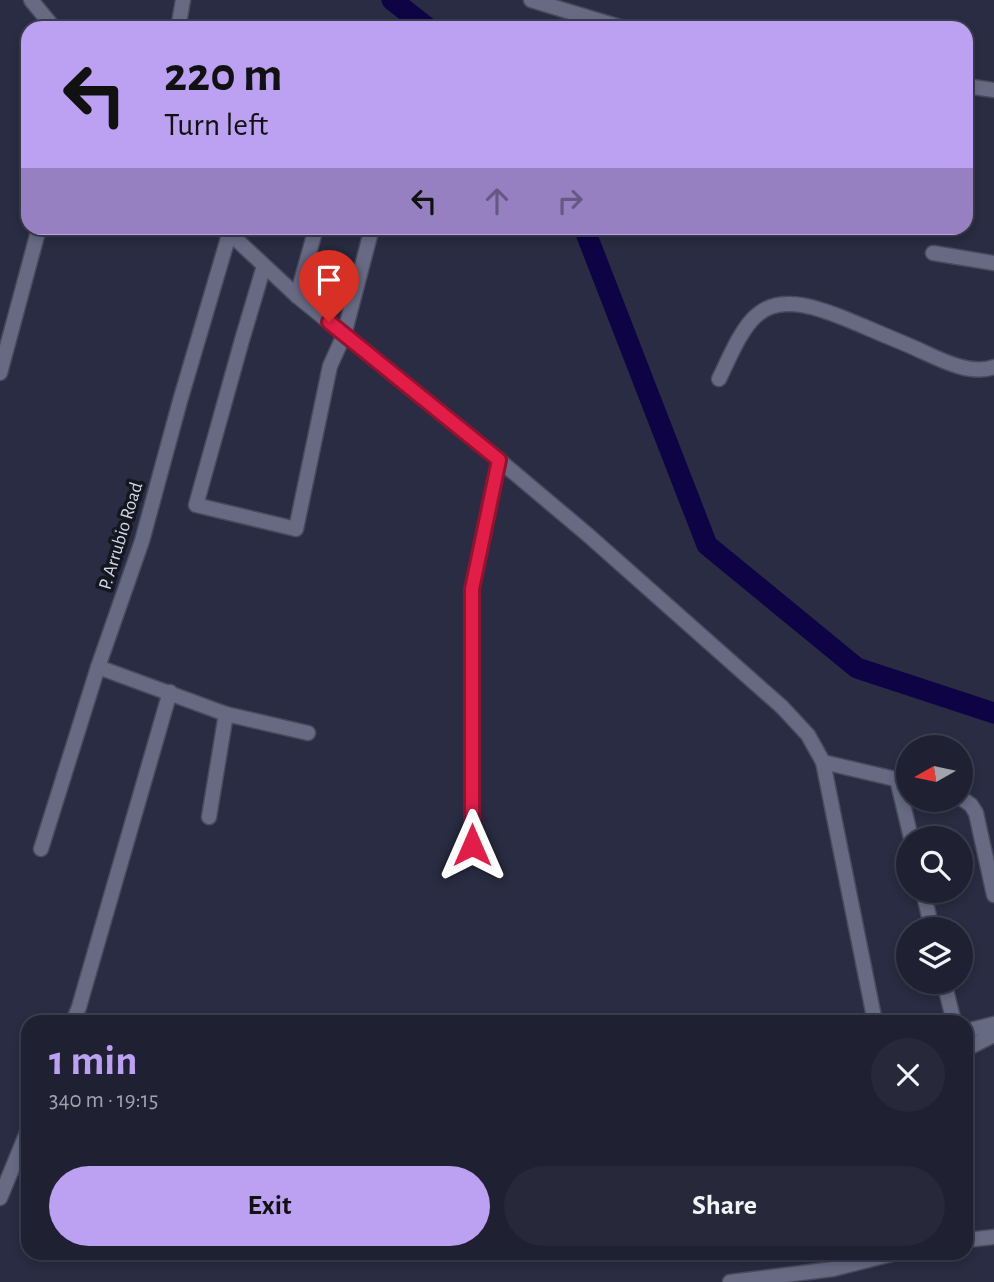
<!DOCTYPE html>
<html lang="en">
<head>
<meta charset="utf-8">
<style>
  :root { --surface:#1f2132; --page:#27293a; --text:#f1f3f6; --muted:#a1a3ac; --line:#3c3e4d; --accent:#bca0f2 }
  body { margin:0; font-family:"Alegreya Sans",sans-serif; background:var(--page); color:var(--text); height:100vh; display:flex; flex-direction:column; font-size:26px; white-space:nowrap }
  * { box-sizing:border-box; margin:0 }
  p { font-size:23px; color:var(--muted) }
  .icon { flex:none; width:38px; height:38px; fill:none; stroke:currentColor; stroke-width:2; stroke-linecap:round; stroke-linejoin:round }
  .map { position:relative; flex:1; overflow:hidden }
  .panel { position:absolute; left:21px; top:1015px; width:952px; height:245px; display:flex; flex-direction:column; background:var(--surface); border-radius:21px; box-shadow:0 4px 10px #0003,0 0 0 2px var(--line) }
  .panel>* { flex:none }
  .guide { position:absolute; left:21px; top:21px; width:952px; height:214px; border-radius:21px; box-shadow:0 4px 10px #0003,0 0 0 2px var(--line); background:#bca0f2; color:#111; overflow:hidden }
  .needle { width:46px; rotate:261deg }
  .buttons { position:absolute; left:896px; top:735px; display:grid; gap:14px }
  .buttons a { display:grid; place-items:center; width:77px; height:77px; border-radius:50%; background:var(--surface); box-shadow:0 4px 10px #0003,0 0 0 2px var(--line); font-size:35px }
  .pin { position:absolute; display:grid; place-items:center; width:60px; height:60px; color:#fff; margin:-72px -30px; border-radius:50% 50% 50% 0; rotate:-45deg; box-shadow:0 0 7px #0007 }
  .pin .icon { rotate:45deg }
  .me { position:absolute; width:77px; margin:-38px; rotate:0deg; stroke-linejoin:round; filter:drop-shadow(0 0 5px #0008) }
  .turn { display:flex; align-items:center; gap:24px; height:147px; padding:0 28px; font-size:32px }
  .turn .icon { width:91px; height:91px; stroke-width:2.5 }
  .turn b { display:block; font-size:49px; line-height:60px }
  .lanes { display:flex; align-items:center; height:66px; padding:0 28px; background:#0003; justify-content:center; gap:35px; direction:ltr }
  .lanes .off { opacity:.35 }
  .round { display:grid; place-items:center; flex:none; width:74px; height:74px; border-radius:37px; background:var(--page) }
  .head { display:flex; align-items:center; justify-content:space-between; height:119px; padding:0 28px }
  h1 { font-size:42px; font-weight:600; line-height:52px; color:var(--accent) }
  .action { display:flex; gap:14px; margin-top:auto; padding:14px 28px }
  .action a { flex:1; height:80px; border-radius:42px; background:var(--accent); color:#111; font-size:28px; font-weight:600; line-height:80px; text-align:center }
  .action a+a { background:var(--page); color:var(--text) }
  .map>svg:first-child { display:block }
  .lines { fill:none; stroke-linecap:round; stroke-linejoin:round }
  .river { stroke:#0e0445; stroke-width:21 }
  .minor-casing { stroke:#484a5d; stroke-width:17 }
  .minor { stroke:#666a83; stroke-width:14 }
  .route-casing { stroke:#92132f; stroke-width:18 }
  .route { stroke:#e11d48; stroke-width:12 }
  .labels { text-anchor:middle; dominant-baseline:central; stroke-width:7; stroke-linejoin:round; paint-order:stroke }
  .street-label { font-size:19px; fill:#d3d6e4; stroke:#141620 }
</style>
</head>
<body>
<div class="map">
<svg width="994" height="1282" viewBox="0 0 994 1282">
  <rect width="100%" height="100%" fill="#292c42"/>
  <g class="lines">
    <!-- river -->
    <g class="river">
      <polyline points="392,0 428,28"/>
      <polyline points="584,228 707,545 857,668 994,713"/>
    </g>
    <defs>
      <g id="minor">
        <polyline points="31,0 54,28"/>
        <polyline points="531,0 623,28"/>
        <polyline points="179,28 179,23 183,0"/>
        <polyline points="966,86 994,90"/>
        <polyline points="224,228 297,296 499,460 588,535 782,707 808,735 823,762 875,1022"/>
        <polyline points="933,253 994,263"/>
        <polyline points="264,266 242,340 196,505 296,529 330,366 344,335 372,228"/>
        <polyline points="297,296 316,228"/>
        <polyline points="0,373 39,228"/>
        <path d="M719,379C728,361 741,328 757,315C785,290 833,314 863,326C881,334 899,341 917,349C939,359 970,376 994,367"/>
        <polyline points="98,667 226,714 308,733"/>
        <polyline points="823,762 908,782"/>
        <polyline points="897,779 911,838"/>
        <polyline points="961,798 971,805 976,813 994,895"/>
        <polyline points="209,817 226,714"/>
        <polyline points="472,845 472,589 499,460"/>
        <polyline points="41,849 98,667 142,541 180,401 231,228"/>
        <polyline points="923,891 932,929"/>
        <polyline points="944,982 954,1022"/>
        <polyline points="73,1022 79,1007 170,692"/>
        <polyline points="966,1031 994,1024"/>
        <polyline points="966,1049 994,1035"/>
        <polyline points="0,1198 28,1130"/>
        <polyline points="966,1240 994,1237"/>
        <polyline points="730,1282 833,1269 896,1253"/>
      </g>
    </defs>
    <!-- minor casing -->
    <use href="#minor" class="minor-casing"/>
    <!-- minor -->
    <use href="#minor" class="minor"/>
  </g>
  <g class="lines">
    <defs>
      <polyline id="route" points="329,322 499,460 472,589 472,845"/>
    </defs>
    <!-- route casing -->
    <use href="#route" class="route-casing"/>
    <!-- route -->
    <use href="#route" class="route"/>
  </g>
  <g class="labels">
    <!-- street labels -->
    <g class="street-label">
      <text transform="translate(121 536) rotate(-73)">P. Arrubio Road</text>
    </g>
  </g>
</svg>
<div class="buttons">
<a><svg class="needle" viewBox="-14 -14 28 28"><path d="M0-13l5 13h-10z" fill="#e53935"/><path d="M0 13l5-13h-10z" fill="#a1a3ac"/></svg></a>
<a><svg class="icon" aria-label="search" viewBox="0 0 24 24"><circle cx="10" cy="10" r="6"/><path d="M15 15l6 6"/></svg></a>
<a><svg class="icon" aria-label="layers" viewBox="0 0 24 24"><path d="M12 4l9 5-9 5-9-5zM3 14l9 5 9-5"/></svg></a>
</div>
<div class="pin" style="left:329px;top:322px;background:#d93025"><svg class="icon" aria-label="arrive" viewBox="0 0 24 24"><path d="M6 21V4h12l-3 4 3 4H6"/></svg></div>
<svg class="me" style="left:472px;top:845px" viewBox="-20 -20 40 40"><path d="M0-17L14 15 0 8-14 15z" fill="#e11d48" stroke="#fff" stroke-width="4"/></svg>
<div class="guide">
<div class="turn"><svg class="icon" aria-label="left" viewBox="0 0 24 24"><path d="M17 20v-9H6M10 6l-5 5 5 5"/></svg><div><b>220 m</b>Turn left</div></div>
<div class="lanes"><svg class="icon" aria-label="left" viewBox="0 0 24 24"><path d="M17 20v-9H6M10 6l-5 5 5 5"/></svg><svg class="icon off" aria-label="ahead" viewBox="0 0 24 24"><path d="M12 20V5M6 11l6-6 6 6"/></svg><svg class="icon off" aria-label="right" viewBox="0 0 24 24"><path d="M7 20v-9h11M14 6l5 5-5 5"/></svg></div>
</div>
<section class="panel">
<div class="head"><div><h1>1 min</h1><p>340 m · 19:15</p></div><a class="round"><svg class="icon" aria-label="close" viewBox="0 0 24 24"><path d="M6 6l12 12M18 6L6 18"/></svg></a></div>
<div class="action"><a>Exit</a><a>Share</a></div>
</section>
</div>
</body>
</html>
